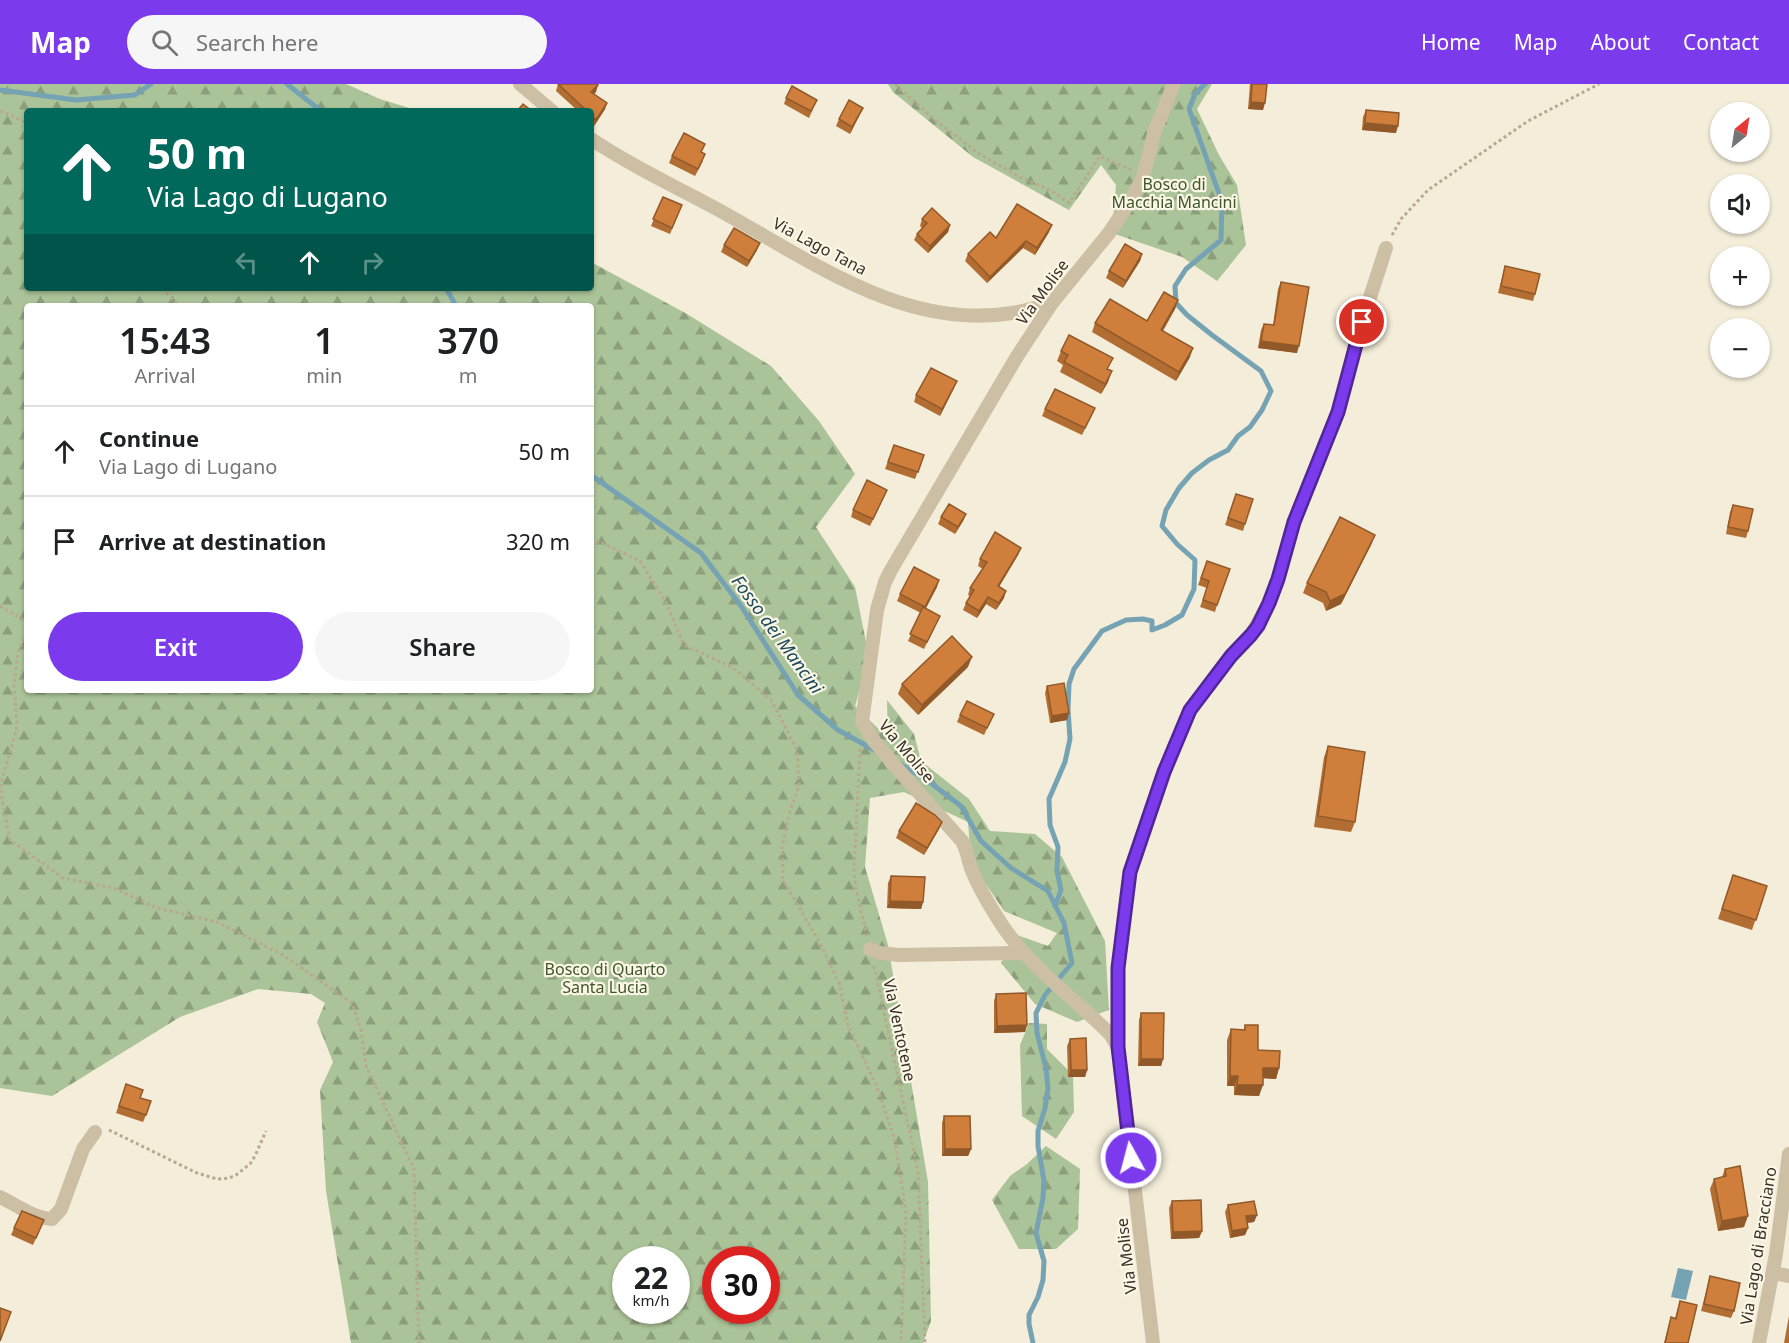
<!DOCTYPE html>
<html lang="en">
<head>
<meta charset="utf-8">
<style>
  :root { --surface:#fff; --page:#f6f6f6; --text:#202124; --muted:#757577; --line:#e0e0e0; --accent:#7c3aed }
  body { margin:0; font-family:"Noto Sans",sans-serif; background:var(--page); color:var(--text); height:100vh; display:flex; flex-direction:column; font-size:22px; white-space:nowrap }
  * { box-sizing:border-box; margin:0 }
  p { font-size:20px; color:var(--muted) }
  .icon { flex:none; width:33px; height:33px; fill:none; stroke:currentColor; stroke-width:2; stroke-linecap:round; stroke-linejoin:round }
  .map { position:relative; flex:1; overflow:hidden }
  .side { position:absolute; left:24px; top:219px; width:570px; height:390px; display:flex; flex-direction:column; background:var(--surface); border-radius:6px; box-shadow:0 2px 4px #0004 }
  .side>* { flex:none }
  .guide { position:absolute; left:24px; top:24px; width:570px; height:183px; border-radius:6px; box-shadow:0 2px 4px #0004; background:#00695c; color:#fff; overflow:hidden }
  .needle { width:39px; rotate:30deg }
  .tools { position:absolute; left:1710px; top:18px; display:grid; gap:12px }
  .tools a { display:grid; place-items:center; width:60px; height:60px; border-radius:50%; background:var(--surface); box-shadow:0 2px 4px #0004; font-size:30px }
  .speed { position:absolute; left:612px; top:1162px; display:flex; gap:12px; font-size:30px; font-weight:700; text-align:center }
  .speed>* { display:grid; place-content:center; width:78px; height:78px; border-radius:50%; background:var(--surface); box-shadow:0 2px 4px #0004; line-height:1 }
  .speed small { font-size:15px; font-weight:400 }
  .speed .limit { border:9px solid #d22; background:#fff; color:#111 }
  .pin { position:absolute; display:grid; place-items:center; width:51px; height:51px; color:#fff; margin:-26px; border:3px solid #fff; border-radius:50%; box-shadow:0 2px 6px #0007 }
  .me { position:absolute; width:66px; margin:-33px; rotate:353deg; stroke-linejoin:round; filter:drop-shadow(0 0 4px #0008) }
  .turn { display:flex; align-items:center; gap:21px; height:126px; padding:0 24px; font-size:27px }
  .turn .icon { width:78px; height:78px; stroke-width:2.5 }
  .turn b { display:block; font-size:42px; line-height:51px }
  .lanes { display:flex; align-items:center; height:57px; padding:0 24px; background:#0003; justify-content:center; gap:30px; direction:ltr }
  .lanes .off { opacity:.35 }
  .eta { display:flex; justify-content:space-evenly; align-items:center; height:102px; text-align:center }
  .eta b { font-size:36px; font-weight:600; line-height:42px }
  .action { display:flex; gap:12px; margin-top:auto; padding:12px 24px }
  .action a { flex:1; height:69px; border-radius:36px; background:var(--accent); color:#fff; font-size:24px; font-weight:600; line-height:69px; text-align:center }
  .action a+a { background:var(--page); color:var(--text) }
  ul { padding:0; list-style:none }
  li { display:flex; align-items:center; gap:18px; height:90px; padding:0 24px; border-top:2px solid var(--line) }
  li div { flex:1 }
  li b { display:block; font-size:22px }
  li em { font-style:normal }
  header { display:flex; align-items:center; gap:36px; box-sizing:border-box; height:84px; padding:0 30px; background:var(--accent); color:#fff }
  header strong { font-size:28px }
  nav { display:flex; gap:33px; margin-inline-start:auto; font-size:21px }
  .search { width:420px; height:54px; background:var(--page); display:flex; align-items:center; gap:15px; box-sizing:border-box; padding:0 21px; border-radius:33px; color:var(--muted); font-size:22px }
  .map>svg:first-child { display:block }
  .forest { fill:url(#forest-firs); fill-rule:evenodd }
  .water { fill:#76a3b3 }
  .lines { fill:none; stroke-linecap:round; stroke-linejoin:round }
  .stream { stroke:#76a3b3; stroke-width:5 }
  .path { stroke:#b8a98e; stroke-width:3; stroke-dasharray:3 3; stroke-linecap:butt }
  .minor { stroke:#ccbfa4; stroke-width:14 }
  .wall { fill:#b26d33 }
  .shaded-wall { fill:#915929 }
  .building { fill:#cf7f3b; stroke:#915929; stroke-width:1.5 }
  .route-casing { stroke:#51269a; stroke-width:15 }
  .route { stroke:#7c3aed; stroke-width:10 }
  .labels { text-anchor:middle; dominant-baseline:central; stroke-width:4.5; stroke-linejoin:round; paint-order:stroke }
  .park-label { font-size:16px; fill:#3c5728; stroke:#fbf6e5 }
  .street-label { font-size:16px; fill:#372f26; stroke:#fbf6e5 }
  .water-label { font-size:18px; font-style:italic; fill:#19495c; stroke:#fbf6e5 }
</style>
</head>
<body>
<header>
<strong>Map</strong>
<div class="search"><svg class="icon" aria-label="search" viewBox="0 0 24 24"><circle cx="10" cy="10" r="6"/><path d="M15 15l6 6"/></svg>Search here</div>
<nav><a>Home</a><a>Map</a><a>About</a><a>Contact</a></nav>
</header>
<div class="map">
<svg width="1789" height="1259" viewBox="0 0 1789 1259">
  <defs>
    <pattern id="forest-firs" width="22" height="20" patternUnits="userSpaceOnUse" patternTransform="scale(1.5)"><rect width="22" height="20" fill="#abc398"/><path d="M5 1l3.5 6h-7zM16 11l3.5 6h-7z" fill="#8c9f7c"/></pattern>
  </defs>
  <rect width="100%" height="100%" fill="#f3edd9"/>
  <!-- forest -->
  <g class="forest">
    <path d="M0,0H346L380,15L419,27H27V204H591V178L687,230L771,282L819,337L855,390L816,443L855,503L869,573L855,622L888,654L887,616L914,650L921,677L969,715L990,747L1035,750L1062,773L1105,857L1109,926L1077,938L1035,920L1001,879L1017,851L1048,862L1057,849L1004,827L971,778L968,738L904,708L870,714L865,783L888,861L928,1098L931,1237L923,1259H351L326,1107L320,1006L333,978L317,938L325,919L311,910L258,905L180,933L52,1012L0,1004ZM27,222H591V606H27ZM626,1176H676V1227H626ZM716,1176H766V1227H716Z"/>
    <polygon points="888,0 1212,0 1197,25 1219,71 1237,101 1246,161 1217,197 1182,173 1112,149 1116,101 1101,81 1069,126 973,73 893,8"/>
    <polygon points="1029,939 1047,940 1047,965 1073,991 1074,1028 1056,1055 1022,1032 1020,961"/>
    <polygon points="1046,1062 1080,1085 1078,1145 1056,1165 1019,1165 992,1116 1010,1092 1027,1080"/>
  </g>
  <!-- water -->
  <polygon class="water" points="1678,1184 1693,1187 1686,1216 1671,1213"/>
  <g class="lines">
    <!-- stream -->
    <g class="stream">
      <polyline points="287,0 321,27"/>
      <polyline points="0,6 76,16 135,11 151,0"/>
      <polyline points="446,204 456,222"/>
      <polyline points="591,391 701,469 741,522 798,611 838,646 876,667"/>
      <polyline points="900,680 924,694 961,722 981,757 1011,784 1048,807 1064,839 1072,879 1045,911 1036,929 1037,949 1046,984 1048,1004 1045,1024 1038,1047 1038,1062 1044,1097 1043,1114 1036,1149 1044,1177 1043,1196 1038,1213 1029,1231 1029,1240 1033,1259"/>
      <polyline points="1055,822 1061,806 1057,787 1058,763 1050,741 1049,715 1065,678 1070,655 1068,626 1069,600 1074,585 1102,547 1126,536 1143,535 1152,537 1152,546 1165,541 1182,531 1194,505 1195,476 1177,460 1162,442 1166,426 1179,404 1192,389 1209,376 1228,366 1238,352 1250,343 1262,326 1271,307 1261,287 1212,251 1187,231 1176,219 1175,202 1186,185 1221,156 1222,118 1189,25 1195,10 1205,0"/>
    </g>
    <!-- path -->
    <g class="path">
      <polyline points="895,0 928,30 979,70 1020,93 1052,107 1069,119 1100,72 1131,86"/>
      <polyline points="0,27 27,39"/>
      <polyline points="1392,151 1401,135 1428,106 1528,37 1599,0"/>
      <polyline points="163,204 165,208 180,222"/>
      <polyline points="591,454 640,477 665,517 684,561 732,583 771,616 797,666 799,702 790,727 782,763 783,796 819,857 839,899 848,941 877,1003 895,1056 906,1128 901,1259"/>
      <polyline points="0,522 27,538"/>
      <polyline points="27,549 18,568 14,600 17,643 0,703 10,756 63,794 113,804 157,824 217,838 283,871 352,919 361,946 366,982 414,1085 419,1259"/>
      <polyline points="860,665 854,787 856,805 867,852"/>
      <polyline points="874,882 918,1087 925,1259"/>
      <polyline points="109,1046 197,1089 217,1095 229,1094 236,1091 250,1080 255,1072 266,1047"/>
    </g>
    <!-- minor -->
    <g class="minor">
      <polyline points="520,0 552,27"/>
      <path d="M591,55C634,84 681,105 726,130C814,179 906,246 1012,229C1026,227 1039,223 1052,219"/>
      <polyline points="870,865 880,869 899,871 1025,869"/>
      <polyline points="1118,962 1118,884 1130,788 1164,688 1190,626 1231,571 1251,551 1269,519 1278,495 1294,438 1338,329 1362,238 1386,164"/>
      <path d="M0,1113C17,1121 33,1134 52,1135L61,1125L83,1065L95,1048"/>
      <polyline points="1773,1189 1789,1192"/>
      <path d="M1153,1259L1118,963L1110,950C1075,915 1030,883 1002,841C991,824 978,803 971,784C968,775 967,766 962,757L895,682L874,657L862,638L877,526L885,498L891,486L1016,274L1052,219L1109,149L1129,119L1143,93L1155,46L1174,0"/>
      <polyline points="1759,1259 1776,1170 1789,1070"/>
    </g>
  </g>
  <!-- wall -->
  <g class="wall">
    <polygon points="558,0 596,8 594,10 607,19 605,25 594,42 591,39 591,27 578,27 556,7"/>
    <polygon points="1250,0 1267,0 1263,26 1248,25"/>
    <polygon points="786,14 817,16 809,34 784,20"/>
    <polygon points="863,24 850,50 836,42 839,35"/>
    <polygon points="1366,26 1396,49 1362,46 1363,33"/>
    <polygon points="672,72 703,77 695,92 669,79"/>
    <polygon points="663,113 682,121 670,150 651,142"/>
    <polygon points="922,135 950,141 948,148 928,169 914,156 917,150 922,144 920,142"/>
    <polygon points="1049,148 1035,171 1023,164 987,199 965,177 968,170 996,154"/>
    <polygon points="724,161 757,166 747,183 721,168"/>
    <polygon points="1142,170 1140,177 1123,204 1106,194 1109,187"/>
    <polygon points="1505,182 1535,210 1533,217 1498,209"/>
    <polygon points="1281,198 1297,269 1258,264 1261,246 1264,240 1273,241 1278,205"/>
    <polygon points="1178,216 1175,225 1163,247 1190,273 1176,297 1092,248 1095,239 1147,237"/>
    <polygon points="1061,267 1109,286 1108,298 1101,310 1060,288 1063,281 1057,277"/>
    <polygon points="954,304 940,332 914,318 916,311"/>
    <polygon points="1045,325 1092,331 1082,351 1042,332"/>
    <polygon points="894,361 924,371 915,395 885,385"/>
    <polygon points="1236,410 1245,440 1243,447 1225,441"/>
    <polygon points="884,413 870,442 851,433 853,426"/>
    <polygon points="1733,421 1748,447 1746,454 1726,450 1730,428"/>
    <polygon points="966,430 963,437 955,450 938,440 941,433"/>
    <polygon points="1375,451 1371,461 1341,520 1326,527 1323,519 1303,509 1307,499"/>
    <polygon points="1021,464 1018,471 999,503 1004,514 996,526 986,520 977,534 963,526 966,519 970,512 968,511 970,504 983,485 978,482 980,475"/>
    <polygon points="1207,477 1217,521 1215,528 1200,523 1207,504 1198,501"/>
    <polygon points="937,503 925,524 937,538 924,565 908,557 921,529 897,517 900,510"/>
    <polygon points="968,583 918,631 898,610 902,600"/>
    <polygon points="1047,602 1069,629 1067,636 1050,639 1045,609"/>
    <polygon points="994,630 984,651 957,638 960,631"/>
    <polygon points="1328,662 1355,738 1351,748 1314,743 1324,673"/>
    <polygon points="942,738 939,745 924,771 896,754 899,747"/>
    <polygon points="1733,791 1767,802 1752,846 1718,835"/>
    <polygon points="891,792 923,818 921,825 887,824 888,799"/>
    <polygon points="996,910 1027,941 1025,948 994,949 994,917"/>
    <polygon points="1141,929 1163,975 1161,982 1138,982 1139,936"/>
    <polygon points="1245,941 1258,966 1279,984 1276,995 1263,994 1259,1012 1234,1011 1234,1002 1227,1002 1227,956 1231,945 1244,946"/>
    <polygon points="1070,955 1087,986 1085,993 1068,993 1067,962"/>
    <polygon points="126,1000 146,1031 143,1038 116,1029"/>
    <polygon points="944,1032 971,1065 968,1072 942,1072 942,1039"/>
    <polygon points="1725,1085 1744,1143 1718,1147 1710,1105 1714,1095 1722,1093"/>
    <polygon points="1172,1117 1202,1147 1199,1154 1171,1155 1169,1124"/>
    <polygon points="1228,1121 1257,1131 1254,1138 1247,1139 1248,1144 1245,1151 1230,1154 1225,1128"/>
    <polygon points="44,1136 33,1161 11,1151 14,1144"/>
    <polygon points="1710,1192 1734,1227 1731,1234 1701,1227"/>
    <polygon points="1680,1217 1688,1259 1664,1259 1671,1233 1675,1234"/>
    <polygon points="1789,1232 1789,1259 1784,1259"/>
  </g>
  <!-- shaded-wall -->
  <g class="shaded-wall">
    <polygon points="598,1 596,8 589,14 591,8"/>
    <polygon points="1251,18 1265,19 1263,26 1248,25"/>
    <polygon points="607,19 605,25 594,42 596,36"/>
    <polygon points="863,24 850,50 852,43"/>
    <polygon points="1365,39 1398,42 1396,49 1362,46"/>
    <polygon points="950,141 948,148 928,169 930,162"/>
    <polygon points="1052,141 1049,148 1035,171 1037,164"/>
    <polygon points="1026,157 1023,164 987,199 990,193"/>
    <polygon points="760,159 757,166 747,183 749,177"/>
    <polygon points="1142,170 1140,177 1123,204 1126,197"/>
    <polygon points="1178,216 1175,225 1158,254 1161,246"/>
    <polygon points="1261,257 1299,262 1297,269 1258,264"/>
    <polygon points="1193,264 1190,273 1176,297 1179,288"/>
    <polygon points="1112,287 1108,298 1101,310 1105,300"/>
    <polygon points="957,297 954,304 940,332 942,325"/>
    <polygon points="966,430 963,437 955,450 958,443"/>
    <polygon points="1375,451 1371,461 1341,520 1326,527 1330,517"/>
    <polygon points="1021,464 1018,471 995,509 998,502"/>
    <polygon points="939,496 937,503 923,530 925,523"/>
    <polygon points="1006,507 1004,514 996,526 999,519"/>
    <polygon points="988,513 986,520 977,534 979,527"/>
    <polygon points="972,573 968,583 918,631 922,621"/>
    <polygon points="1069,629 1067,636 1050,639 1052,632"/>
    <polygon points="942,738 939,745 924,771 927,764"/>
    <polygon points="890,817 923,818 921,825 887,824"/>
    <polygon points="1027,941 1025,948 994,949 997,942"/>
    <polygon points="1141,975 1163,975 1161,982 1138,982"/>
    <polygon points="1263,984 1279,984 1276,995 1259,994"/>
    <polygon points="1071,986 1087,986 1085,993 1068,993"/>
    <polygon points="1230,992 1238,992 1234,1002 1227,1002"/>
    <polygon points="1237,1001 1263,1001 1259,1012 1234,1011"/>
    <polygon points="945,1065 971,1065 968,1072 942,1072"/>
    <polygon points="1257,1131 1254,1138 1243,1139 1246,1132"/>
    <polygon points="1748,1132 1744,1143 1718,1147 1722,1137"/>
    <polygon points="1248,1144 1245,1151 1230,1154 1232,1147"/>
    <polygon points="1202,1147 1199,1154 1171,1155 1173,1148"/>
  </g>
  <!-- building -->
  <g class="building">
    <polygon points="558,0 597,0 598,1 591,8 607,19 596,36 591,31 591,27 587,27"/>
    <polygon points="1252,0 1267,0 1265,19 1251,18"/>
    <polygon points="792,2 817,16 811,27 786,14"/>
    <polygon points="849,16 863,24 852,43 839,35"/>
    <polygon points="523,20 532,27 517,27"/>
    <polygon points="1366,26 1399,29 1398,42 1365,39"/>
    <polygon points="684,49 705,60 701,68 705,70 698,85 672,72"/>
    <polygon points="663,113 682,121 672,144 653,135"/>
    <polygon points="1017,120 1052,141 1037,164 1026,157 990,193 968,170 990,148 996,154"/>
    <polygon points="932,124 950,141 930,162 917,150 927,139 922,135"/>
    <polygon points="734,144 760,159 749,177 724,161"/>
    <polygon points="1125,160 1142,170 1126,197 1109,187"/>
    <polygon points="1505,182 1540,190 1535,210 1501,202"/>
    <polygon points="1281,198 1309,203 1299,262 1261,257 1264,240 1274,241"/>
    <polygon points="1164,208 1178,216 1161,246 1193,264 1179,288 1095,239 1110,215 1147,237"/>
    <polygon points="1069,251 1113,274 1107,285 1112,287 1105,300 1064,278 1068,271 1061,267"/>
    <polygon points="931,284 957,297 942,325 916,311"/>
    <polygon points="1055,305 1095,324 1085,344 1045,325"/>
    <polygon points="894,361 924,371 918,388 888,378"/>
    <polygon points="867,396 887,406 873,435 853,426"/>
    <polygon points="1236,410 1253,415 1245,440 1228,434"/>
    <polygon points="949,420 966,430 958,443 941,433"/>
    <polygon points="1733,421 1753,425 1748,447 1728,443"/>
    <polygon points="1340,433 1375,451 1345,510 1330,517 1326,508 1307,499"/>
    <polygon points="995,448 1021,464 998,502 1006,507 999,519 988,513 979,527 966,519 974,506 970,504 987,478 980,475"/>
    <polygon points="1207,477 1230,485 1217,521 1203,516 1209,497 1201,494"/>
    <polygon points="914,483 939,496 925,523 900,510"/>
    <polygon points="923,523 940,532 927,558 910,550"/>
    <polygon points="952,552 972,573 922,621 902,600"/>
    <polygon points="1064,599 1069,629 1052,632 1047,602"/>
    <polygon points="967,617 994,630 987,644 960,631"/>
    <polygon points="1328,662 1365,668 1355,738 1318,732"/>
    <polygon points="916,719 935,731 942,738 927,764 899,747"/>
    <polygon points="1733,791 1767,802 1756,836 1722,825"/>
    <polygon points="891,792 925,793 923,818 890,817"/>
    <polygon points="1026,909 1027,941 997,942 996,910"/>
    <polygon points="1141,929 1164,929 1163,975 1141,975"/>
    <polygon points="1245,941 1258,941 1258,966 1280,967 1279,984 1263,984 1263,1001 1237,1001 1238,992 1230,992 1231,945 1245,946"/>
    <polygon points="1086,954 1087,986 1071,986 1070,955"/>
    <polygon points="126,1000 143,1006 140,1014 151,1017 146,1031 119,1022"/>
    <polygon points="944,1032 970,1032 971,1065 945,1065"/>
    <polygon points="1740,1082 1748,1132 1722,1137 1714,1095 1726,1092 1725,1085"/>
    <polygon points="1201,1116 1202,1147 1173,1148 1172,1117"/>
    <polygon points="1254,1117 1257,1131 1246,1132 1248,1144 1232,1147 1228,1121"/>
    <polygon points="22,1127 44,1136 36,1154 14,1144"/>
    <polygon points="1710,1192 1740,1199 1734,1227 1704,1220"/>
    <polygon points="1680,1217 1697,1221 1688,1259 1665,1259 1671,1233 1676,1235"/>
    <polygon points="0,1224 11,1228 0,1257"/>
  </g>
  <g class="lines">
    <defs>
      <polyline id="route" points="1131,1074 1118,963 1118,884 1130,788 1164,688 1190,626 1231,572 1251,551 1258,542 1269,519 1278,495 1294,438 1338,328 1362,238"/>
    </defs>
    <!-- route casing -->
    <use href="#route" class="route-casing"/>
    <!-- route -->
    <use href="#route" class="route"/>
  </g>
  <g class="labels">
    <!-- park labels -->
    <g class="park-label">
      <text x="1174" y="100">Bosco di<tspan x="1174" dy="18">Macchia Mancini</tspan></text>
      <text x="605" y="885">Bosco di Quarto<tspan x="605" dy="18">Santa Lucia</tspan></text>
    </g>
    <!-- street labels -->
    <g class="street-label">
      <text transform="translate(820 162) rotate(28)">Via Lago Tana</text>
      <text transform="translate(1042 208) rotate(-54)">Via Molise</text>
      <text transform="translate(907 667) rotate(50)">Via Molise</text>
      <text transform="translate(900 946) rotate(78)">Via Ventotene</text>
      <text transform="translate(1758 1162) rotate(-81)">Via Lago di Bracciano</text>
      <text transform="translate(1126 1172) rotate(-97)">Via Molise</text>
    </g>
    <!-- water labels -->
    <g class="water-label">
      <text transform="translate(778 550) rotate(54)">Fosso dei Mancini</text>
    </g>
  </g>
</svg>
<div class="tools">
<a><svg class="needle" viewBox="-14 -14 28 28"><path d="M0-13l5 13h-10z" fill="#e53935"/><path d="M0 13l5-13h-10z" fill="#757577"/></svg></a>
<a><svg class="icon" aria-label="sound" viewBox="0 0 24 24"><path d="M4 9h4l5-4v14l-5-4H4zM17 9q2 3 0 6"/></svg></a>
<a>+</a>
<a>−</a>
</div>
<div class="speed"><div>22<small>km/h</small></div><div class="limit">30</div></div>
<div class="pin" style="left:1362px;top:238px;background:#d93025"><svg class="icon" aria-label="arrive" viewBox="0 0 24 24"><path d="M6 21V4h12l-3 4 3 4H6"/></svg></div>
<svg class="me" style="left:1131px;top:1074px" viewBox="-20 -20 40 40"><circle r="17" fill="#7c3aed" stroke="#fff" stroke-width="3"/><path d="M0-11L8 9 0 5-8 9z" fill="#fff"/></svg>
<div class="guide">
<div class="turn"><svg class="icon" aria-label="ahead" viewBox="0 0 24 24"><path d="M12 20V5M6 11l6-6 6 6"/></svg><div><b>50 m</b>Via Lago di Lugano</div></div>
<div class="lanes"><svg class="icon off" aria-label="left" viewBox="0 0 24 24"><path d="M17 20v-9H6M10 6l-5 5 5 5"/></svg><svg class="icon" aria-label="ahead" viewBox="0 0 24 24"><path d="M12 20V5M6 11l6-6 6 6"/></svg><svg class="icon off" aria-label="right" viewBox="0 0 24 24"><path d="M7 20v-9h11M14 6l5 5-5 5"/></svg></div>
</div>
<section class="side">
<div class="eta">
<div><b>15:43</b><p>Arrival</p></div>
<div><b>1</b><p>min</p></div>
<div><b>370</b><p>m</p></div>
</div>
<ul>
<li><svg class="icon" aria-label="ahead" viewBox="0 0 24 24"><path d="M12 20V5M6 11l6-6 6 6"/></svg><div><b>Continue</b><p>Via Lago di Lugano</p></div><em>50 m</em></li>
<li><svg class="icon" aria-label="arrive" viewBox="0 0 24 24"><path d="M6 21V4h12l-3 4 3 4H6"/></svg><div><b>Arrive at destination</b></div><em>320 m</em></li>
</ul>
<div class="action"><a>Exit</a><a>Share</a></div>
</section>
</div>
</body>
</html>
